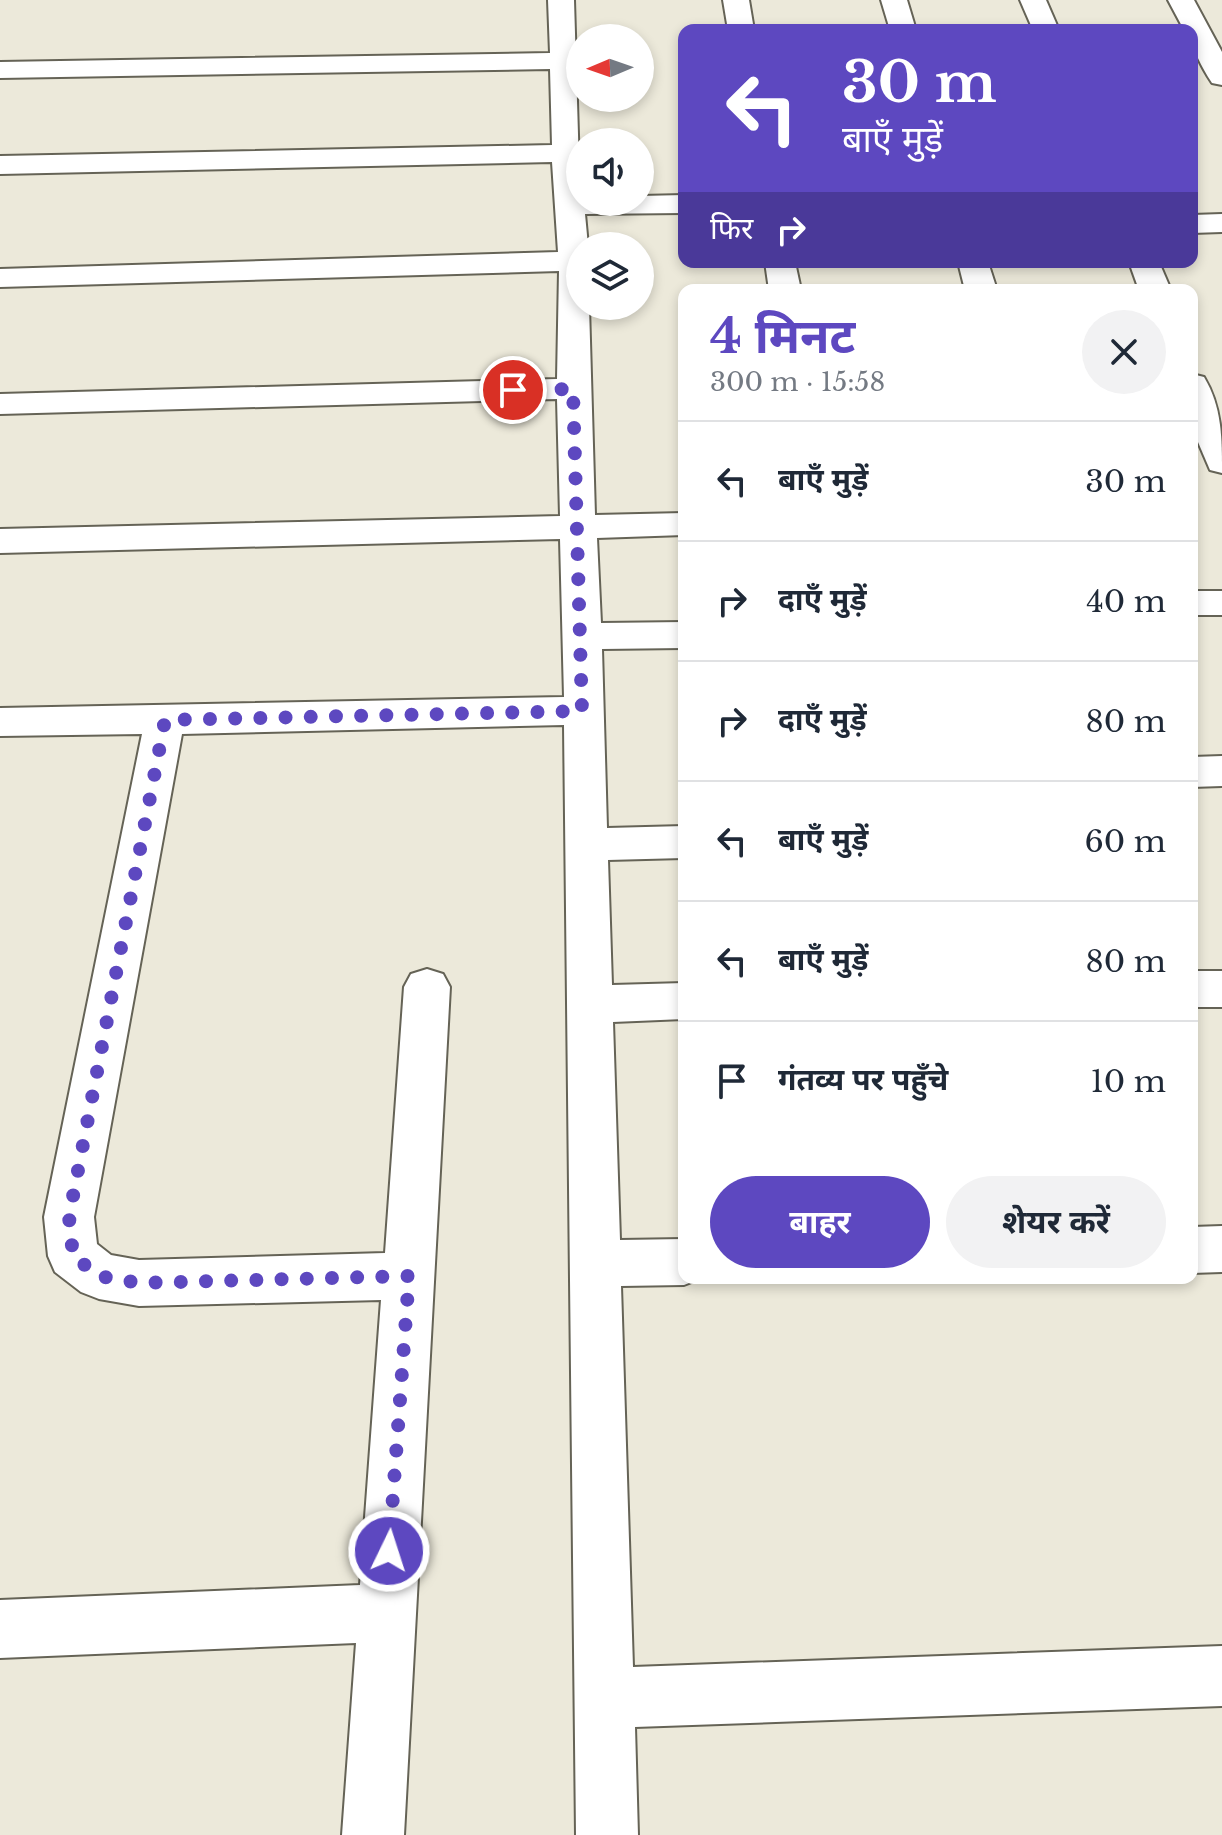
<!DOCTYPE html>
<html lang="hi">
<head>
<meta charset="utf-8">
<style>
  :root { --surface:#fff; --page:#f2f2f3; --text:#1f2937; --muted:#747a83; --line:#e0e1e3; --accent:#5d48c0 }
  body { margin:0; font-family:"Libre Baskerville","Noto Sans Devanagari",serif; background:var(--page); color:var(--text); height:100vh; display:flex; flex-direction:column; font-size:30px; white-space:nowrap }
  * { box-sizing:border-box; margin:0 }
  p { font-size:26px; color:var(--muted) }
  .icon { flex:none; width:44px; height:44px; fill:none; stroke:currentColor; stroke-width:2; stroke-linecap:round; stroke-linejoin:round }
  .map { position:relative; flex:1; overflow:hidden }
  .details { position:absolute; left:678px; top:284px; width:520px; height:1000px; display:flex; flex-direction:column; background:var(--surface); border-radius:16px; box-shadow:0 4px 12px #0003 }
  .details>* { flex:none }
  .guide { position:absolute; left:678px; top:24px; width:520px; height:244px; border-radius:16px; box-shadow:0 4px 12px #0003; background:#5d48c0; color:#fff; overflow:hidden }
  .needle { width:52px; rotate:268deg }
  .buttons { position:absolute; left:566px; top:24px; display:grid; gap:16px }
  .buttons a { display:grid; place-items:center; width:88px; height:88px; border-radius:50%; background:var(--surface); box-shadow:0 4px 12px #0003; font-size:40px }
  .pin { position:absolute; display:grid; place-items:center; width:68px; height:68px; color:#fff; margin:-34px; border:4px solid #fff; border-radius:50%; box-shadow:0 2px 8px #0007 }
  .me { position:absolute; width:88px; margin:-44px; rotate:4deg; stroke-linejoin:round; filter:drop-shadow(0 0 6px #0008) }
  .turn { display:flex; align-items:center; gap:28px; height:168px; padding:0 32px; font-size:36px }
  .turn .icon { width:104px; height:104px; stroke-width:2.5 }
  .turn b { display:block; font-size:56px; line-height:68px }
  .then { display:flex; align-items:center; height:76px; padding:0 32px; background:#0003; gap:16px; font-size:30px }
  .round { display:grid; place-items:center; flex:none; width:84px; height:84px; border-radius:42px; background:var(--page) }
  .headline { display:flex; align-items:center; justify-content:space-between; height:136px; padding:0 32px }
  h1 { font-size:48px; font-weight:700; line-height:60px; color:var(--accent) }
  .button { display:flex; gap:16px; margin-top:auto; padding:16px 32px }
  .button a { flex:1; height:92px; border-radius:48px; background:var(--accent); color:#fff; font-size:32px; font-weight:700; line-height:92px; text-align:center }
  .button a+a { background:var(--page); color:var(--text) }
  ul { padding:0; list-style:none }
  li { display:flex; align-items:center; gap:24px; height:120px; padding:0 32px; border-top:2px solid var(--line) }
  li div { flex:1 }
  li b { display:block; font-size:30px }
  li em { font-style:normal }
  .map>svg:first-child { display:block }
  .lines { fill:none; stroke-linecap:round; stroke-linejoin:round }
  .street-casing { stroke:#656356; stroke-width:4 }
  .street { fill:#fff; fill-rule:evenodd }
  .route { stroke:#5d48c0; stroke-width:14; stroke-dasharray:0 25.2 }
</style>
</head>
<body>
<div class="map">
<svg width="1222" height="1835" viewBox="0 0 1222 1835">
  <rect width="100%" height="100%" fill="#ece9da"/>
  <g class="lines">
    <defs>
      <g id="street">
        <polygon points="548,0 574,0 580,202 640,202 640,196 684,195 684,213 585,214 588,246 580,246 580,306 589,306 595,515 684,513 684,535 597,538 601,623 684,622 684,648 602,649 607,828 684,826 684,858 608,860 612,985 684,983 684,1019 613,1022 620,1240 684,1239 684,1278 702,1278 684,1285 621,1286 633,1667 1222,1646 1222,1706 635,1727 638,1835 576,1835 564,725 182,734 94,1217 97,1244 111,1255 139,1260 385,1253 404,987 411,974 427,969 443,974 450,987 404,1835 342,1835 356,1643 0,1658 0,1600 360,1585 381,1300 139,1306 99,1299 81,1292 55,1272 48,1256 44,1217 142,734 0,736 0,708 564,697 560,539 0,553 0,529 560,516 557,399 0,414 0,394 557,379 559,271 0,287 0,269 558,252 552,162 0,174 0,156 552,145 550,69 0,78 0,62 550,53"/>
        <polygon points="723,0 749,0 754,30 728,30"/>
        <polygon points="881,0 907,0 916,30 890,30"/>
        <polygon points="1020,0 1046,0 1059,30 1033,30"/>
        <path d="M1168,0H1194L1222,52V85L1212,83C1201,66 1192,50 1192,30H1184Z"/>
        <polygon points="1222,214 1222,232 1192,233 1192,215"/>
        <polygon points="765,262 795,262 801,290 769,290"/>
        <polygon points="958,262 988,262 997,290 965,290"/>
        <polygon points="1129,262 1159,262 1171,290 1139,290"/>
        <path d="M1192,374L1204,377C1222,407 1222,438 1222,473L1210,470L1192,428Z"/>
        <rect x="1192" y="591" width="30" height="24"/>
        <polygon points="1222,756 1222,786 1192,787 1192,757"/>
        <rect x="1192" y="971" width="30" height="36"/>
        <polygon points="1222,1226 1222,1272 1192,1273 1192,1227"/>
      </g>
    </defs>
    <!-- street casing -->
    <use href="#street" class="street-casing"/>
    <!-- street -->
    <use href="#street" class="street"/>
  </g>
  <g class="lines">
    <!-- route -->
    <polyline class="route" points="389,1551 409,1276 139,1283 99,1276 73,1256 69,1217 165,720 582,711 573,389 513,390"/>
  </g>
</svg>
<div class="buttons">
<a><svg class="needle" viewBox="-14 -14 28 28"><path d="M0-13l5 13h-10z" fill="#e53935"/><path d="M0 13l5-13h-10z" fill="#747a83"/></svg></a>
<a><svg class="icon" aria-label="sound" viewBox="0 0 24 24"><path d="M4 9h4l5-4v14l-5-4H4zM17 9q2 3 0 6"/></svg></a>
<a><svg class="icon" aria-label="layers" viewBox="0 0 24 24"><path d="M12 4l9 5-9 5-9-5zM3 14l9 5 9-5"/></svg></a>
</div>
<div class="pin" style="left:513px;top:390px;background:#d93025"><svg class="icon" aria-label="arrive" viewBox="0 0 24 24"><path d="M6 21V4h12l-3 4 3 4H6"/></svg></div>
<svg class="me" style="left:389px;top:1551px" viewBox="-20 -20 40 40"><circle r="17" fill="#5d48c0" stroke="#fff" stroke-width="3"/><path d="M0-11L8 9 0 5-8 9z" fill="#fff"/></svg>
<div class="guide">
<div class="turn"><svg class="icon" aria-label="left" viewBox="0 0 24 24"><path d="M17 20v-9H6M10 6l-5 5 5 5"/></svg><div><b>30 m</b>बाएँ मुड़ें</div></div>
<div class="then">फिर<svg class="icon" aria-label="right" viewBox="0 0 24 24"><path d="M7 20v-9h11M14 6l5 5-5 5"/></svg></div>
</div>
<section class="details">
<div class="headline"><div><h1>4 मिनट</h1><p>300 m · 15:58</p></div><a class="round"><svg class="icon" aria-label="close" viewBox="0 0 24 24"><path d="M6 6l12 12M18 6L6 18"/></svg></a></div>
<ul>
<li><svg class="icon" aria-label="left" viewBox="0 0 24 24"><path d="M17 20v-9H6M10 6l-5 5 5 5"/></svg><div><b>बाएँ मुड़ें</b></div><em>30 m</em></li>
<li><svg class="icon" aria-label="right" viewBox="0 0 24 24"><path d="M7 20v-9h11M14 6l5 5-5 5"/></svg><div><b>दाएँ मुड़ें</b></div><em>40 m</em></li>
<li><svg class="icon" aria-label="right" viewBox="0 0 24 24"><path d="M7 20v-9h11M14 6l5 5-5 5"/></svg><div><b>दाएँ मुड़ें</b></div><em>80 m</em></li>
<li><svg class="icon" aria-label="left" viewBox="0 0 24 24"><path d="M17 20v-9H6M10 6l-5 5 5 5"/></svg><div><b>बाएँ मुड़ें</b></div><em>60 m</em></li>
<li><svg class="icon" aria-label="left" viewBox="0 0 24 24"><path d="M17 20v-9H6M10 6l-5 5 5 5"/></svg><div><b>बाएँ मुड़ें</b></div><em>80 m</em></li>
<li><svg class="icon" aria-label="arrive" viewBox="0 0 24 24"><path d="M6 21V4h12l-3 4 3 4H6"/></svg><div><b>गंतव्य पर पहुँचे</b></div><em>10 m</em></li>
</ul>
<div class="button"><a>बाहर</a><a>शेयर करें</a></div>
</section>
</div>
</body>
</html>
